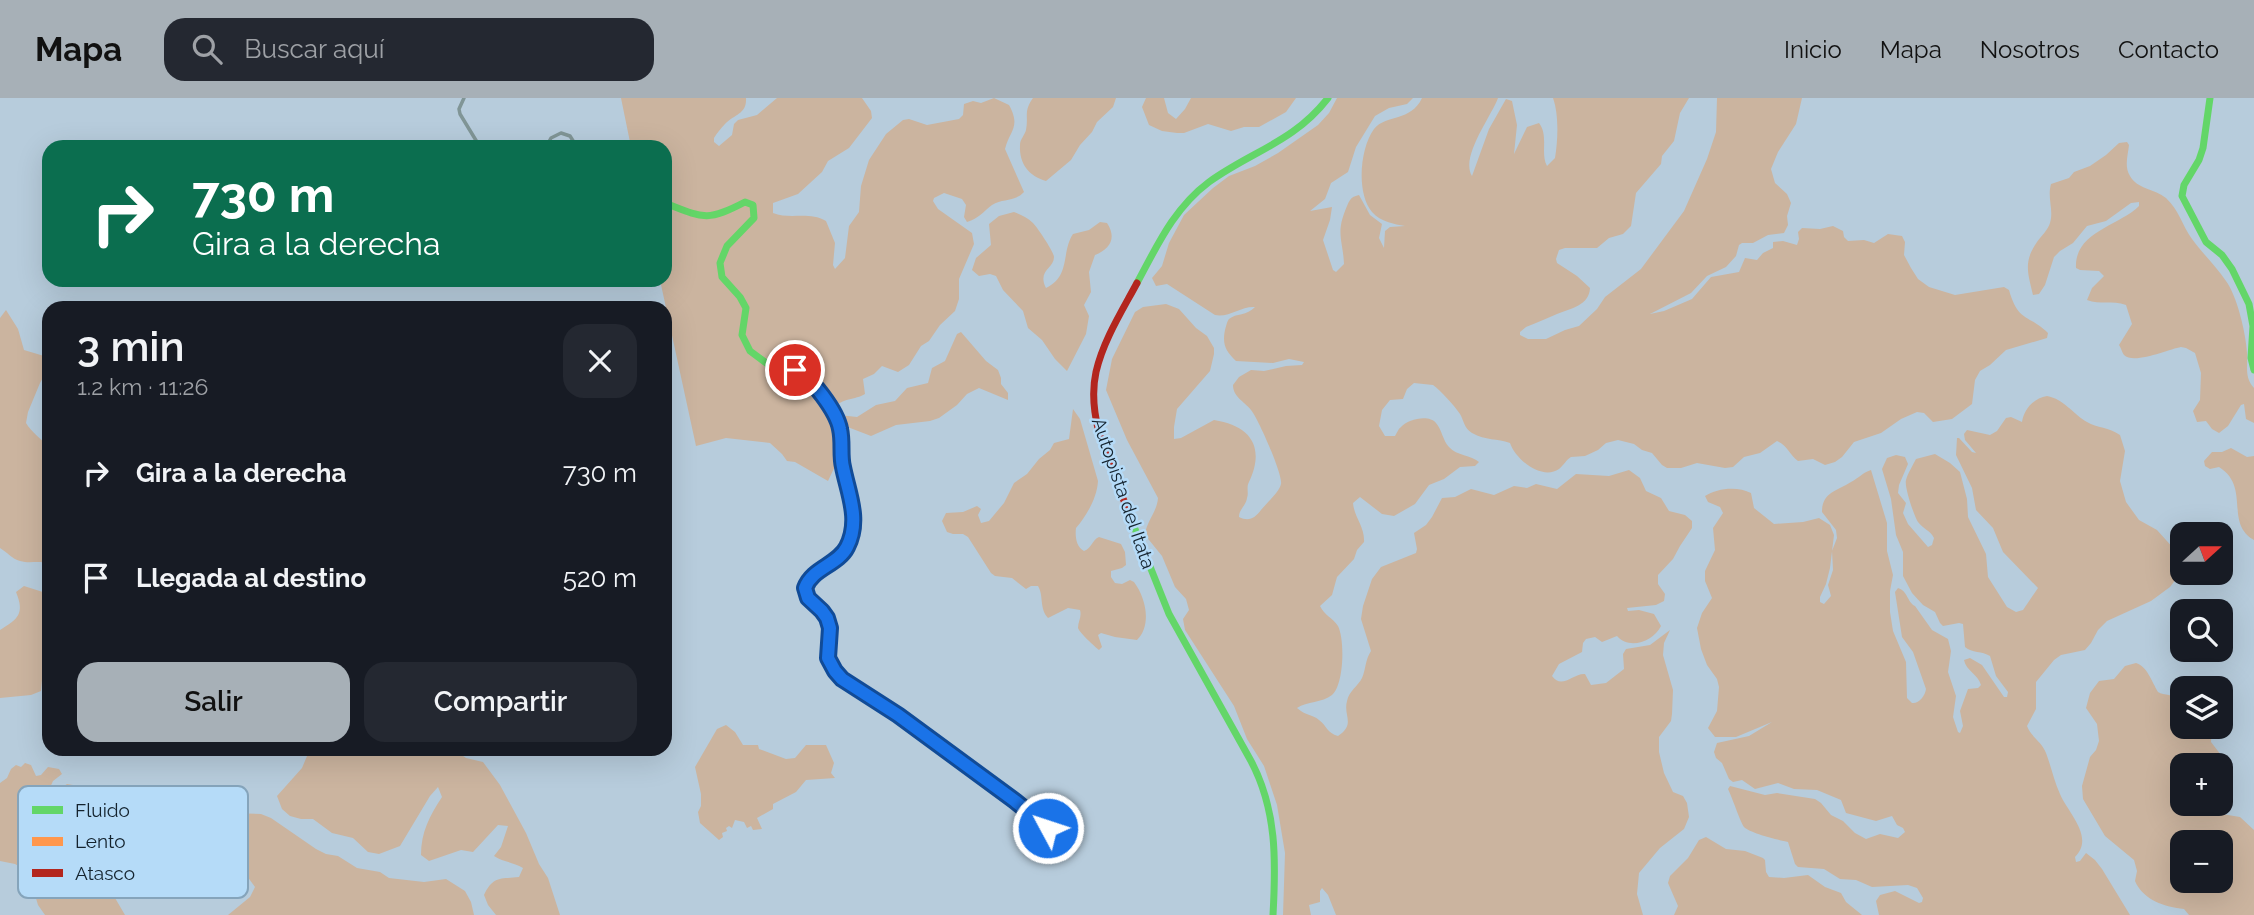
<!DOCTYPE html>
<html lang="es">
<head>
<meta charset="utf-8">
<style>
  :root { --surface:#171b24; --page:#242831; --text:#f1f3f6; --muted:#9ea1a6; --accent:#a7b0b7 }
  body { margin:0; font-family:Raleway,sans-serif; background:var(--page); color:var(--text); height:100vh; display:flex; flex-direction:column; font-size:26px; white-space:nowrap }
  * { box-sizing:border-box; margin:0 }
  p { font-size:23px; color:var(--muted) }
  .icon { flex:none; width:38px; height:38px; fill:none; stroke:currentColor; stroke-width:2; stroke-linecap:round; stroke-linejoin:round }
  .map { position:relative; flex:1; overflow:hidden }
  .sheet { position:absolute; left:42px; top:203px; width:630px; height:455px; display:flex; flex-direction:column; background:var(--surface); border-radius:21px; box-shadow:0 7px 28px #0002 }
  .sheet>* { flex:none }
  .hud { position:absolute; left:42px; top:42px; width:630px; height:147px; border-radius:21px; box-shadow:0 7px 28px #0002; background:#0b6e4f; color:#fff; overflow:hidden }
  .needle { width:46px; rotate:69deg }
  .fabs { position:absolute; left:2170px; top:424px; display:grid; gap:14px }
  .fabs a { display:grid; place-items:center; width:63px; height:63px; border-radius:14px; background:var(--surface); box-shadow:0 7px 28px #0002; font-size:35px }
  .pin { position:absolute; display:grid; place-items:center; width:60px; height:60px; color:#fff; margin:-30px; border:4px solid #fff; border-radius:50%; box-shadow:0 2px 7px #0007 }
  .me { position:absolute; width:77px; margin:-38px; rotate:310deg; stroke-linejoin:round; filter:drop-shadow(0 0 5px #0008) }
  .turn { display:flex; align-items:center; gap:24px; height:147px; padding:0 35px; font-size:32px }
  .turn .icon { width:91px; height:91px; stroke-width:2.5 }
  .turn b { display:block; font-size:49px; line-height:60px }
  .round { display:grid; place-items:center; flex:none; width:74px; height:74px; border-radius:21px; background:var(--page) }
  .head { display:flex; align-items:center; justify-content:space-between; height:119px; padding:0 35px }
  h1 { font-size:42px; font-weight:600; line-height:52px }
  .button { display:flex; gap:14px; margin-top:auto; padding:14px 35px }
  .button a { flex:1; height:80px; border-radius:21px; background:var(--accent); color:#111; font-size:28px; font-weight:600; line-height:80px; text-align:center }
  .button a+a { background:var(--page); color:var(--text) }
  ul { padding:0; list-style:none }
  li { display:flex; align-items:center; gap:21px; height:105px; padding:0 35px }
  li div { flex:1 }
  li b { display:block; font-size:26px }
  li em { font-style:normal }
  header { display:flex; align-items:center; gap:42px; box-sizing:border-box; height:98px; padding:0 35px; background:var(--accent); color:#111 }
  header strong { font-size:33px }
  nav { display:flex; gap:38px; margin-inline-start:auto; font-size:24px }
  .search { width:490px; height:63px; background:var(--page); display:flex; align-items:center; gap:18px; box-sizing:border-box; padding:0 24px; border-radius:21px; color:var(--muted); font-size:26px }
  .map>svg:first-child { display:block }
  .green { fill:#cbb49f; fill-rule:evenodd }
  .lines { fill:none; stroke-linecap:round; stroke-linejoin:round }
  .street { stroke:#809596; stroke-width:3.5 }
  .fast { stroke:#63d668; stroke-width:7 }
  .slow { stroke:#ff974d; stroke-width:7 }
  .jam { stroke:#b3261e; stroke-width:7 }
  .route-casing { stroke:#114b97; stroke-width:18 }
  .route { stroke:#1a73e8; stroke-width:12 }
  .labels { text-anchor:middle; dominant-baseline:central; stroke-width:5; stroke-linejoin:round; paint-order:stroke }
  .street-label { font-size:19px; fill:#14232e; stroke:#b5dbf8 }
  .key { fill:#b5dbf8; stroke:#85a4bb; stroke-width:2 }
  .key-label { font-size:19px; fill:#14232e }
</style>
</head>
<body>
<header>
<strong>Mapa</strong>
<div class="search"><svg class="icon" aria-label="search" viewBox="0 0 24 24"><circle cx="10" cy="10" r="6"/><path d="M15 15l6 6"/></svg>Buscar aquí</div>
<nav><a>Inicio</a><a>Mapa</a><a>Nosotros</a><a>Contacto</a></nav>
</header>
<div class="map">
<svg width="2254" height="817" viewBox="0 0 2254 817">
  <rect width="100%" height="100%" fill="#b7ccdc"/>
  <!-- green -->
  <g class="green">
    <path d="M621,0H746C747,16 735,16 725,26C721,30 717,35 714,40V44L719,48L732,37L734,26L738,22L757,17L777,0H862L871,13L872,20L849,50L828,63L822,74L798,96L773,105V115C790,122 809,113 826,123L835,145L833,167L835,171L845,160L849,128L859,114L861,88L869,62L886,36L903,22L909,21L927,27L959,21L963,17L964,6L973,3L981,5L994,0L1009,7C1021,29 1010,32 1005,51L1024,94C1015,104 1003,100 992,107C983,114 979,120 967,124L964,119L966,107L962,101L944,95L934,100L933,103L938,111L972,135L974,146L959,181V201L955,213L940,227L929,243L921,248L909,267L898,274L882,268L874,276L863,281L865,296C855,302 842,300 834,310L839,317L857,319L876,307L895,303L907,290L928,285L932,270L945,263L957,236L961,234L986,263L998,272L1001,280V286L1008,295V302L979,290L967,296L957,307L939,320L930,323L896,327L871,338L845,328L838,331L837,364L828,383L795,364L787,363L782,356L770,345L726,340L696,348L660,182H665V49H631Z"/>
    <path d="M1033,0H1116L1113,9L1097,24L1092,34L1080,47L1071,62L1046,83C1029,78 1019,66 1020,47C1020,41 1025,37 1026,32C1029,18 1023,14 1033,0Z"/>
    <polygon points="1146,0 1164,0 1168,15 1176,21 1185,11 1191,0 1296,0 1286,14 1259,29 1244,29 1231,33 1208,26 1184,35 1177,35 1162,33 1149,27 1142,9"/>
    <path d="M1337,0H1413L1407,6L1389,10L1375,18L1356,49L1348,74L1331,85L1325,101L1310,113L1332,109L1330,122L1323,142L1333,172L1336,174L1344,166C1343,143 1336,136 1345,113C1349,104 1349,99 1359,97L1370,117L1382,126L1379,140L1384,150L1385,133L1390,129L1405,128C1394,126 1381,124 1372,114C1356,95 1360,50 1374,31C1386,16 1411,24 1422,0H1498C1491,19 1460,59 1472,78L1489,31L1506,1L1512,3L1517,27L1514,56L1527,29L1539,25C1549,38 1540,55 1547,68L1555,60C1558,42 1559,17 1553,0H1689L1680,15L1674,43L1662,58L1661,66L1636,95L1631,128L1623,136L1609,140L1597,150H1565L1559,152L1556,161L1557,165L1577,178L1590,190C1589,208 1571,210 1557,216C1547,220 1537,225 1526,229L1520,234V237L1528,241H1546L1565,232L1579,228L1597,211L1605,199L1641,171L1684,113L1707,61L1716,34L1717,0H1802L1796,26L1778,54L1771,71L1775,85L1787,96L1791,105L1787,118L1788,127L1784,135L1768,137L1753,145H1742L1739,147L1736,158L1726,169L1707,178L1691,195L1650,216L1664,213L1692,201L1711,179L1739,174L1745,160L1757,162L1763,155L1773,150V144L1783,143L1797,147L1799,141L1798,134L1802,130L1820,131L1833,128L1843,133L1844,139L1848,143L1864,142L1874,145L1888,136L1902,138L1905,144L1904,157L1911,170L1918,181L1929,189L1955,197L2004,189L2009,192C2018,224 2028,216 2048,235L2047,240L2006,252L1990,267L1980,273L1975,282L1972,306L1952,321L1933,324L1924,315L1917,314L1901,321L1881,335L1854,344L1842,359L1835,364L1825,367L1813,361L1798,363C1790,357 1787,347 1777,343L1760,355L1744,359L1733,369L1725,370L1697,365L1681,370H1667L1662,367L1652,355L1642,352L1634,346L1618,342L1606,345L1598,352L1585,358L1571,359C1566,362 1564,367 1559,371C1542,383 1515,361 1510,345C1497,340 1486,343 1472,335C1464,330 1464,323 1460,316C1454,307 1441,293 1433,287L1414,285L1407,291L1403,301L1390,302L1382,312L1379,328L1385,338H1395C1397,335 1398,331 1401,329C1408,321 1429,316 1436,325C1442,332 1443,343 1449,349C1457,358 1471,357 1479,364L1475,368L1460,369L1444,381L1429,387L1415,406L1394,418L1382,416L1360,399L1353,405C1354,419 1365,429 1364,444L1357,452L1354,461L1337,479L1332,497L1320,508C1324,517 1333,520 1338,528C1345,542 1344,587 1332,597C1322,605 1307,603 1297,610C1306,618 1312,616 1319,622C1327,628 1327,635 1338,638C1356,626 1343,618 1347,603C1349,593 1358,588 1362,580C1366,571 1365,562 1371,553L1361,521L1363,508L1372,481L1381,469L1416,455L1417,451L1414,435L1426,427L1432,419L1442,400L1455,399L1471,391L1494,397L1514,388L1527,390L1536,386L1557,391L1576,376L1609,378L1629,372L1640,380L1646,393L1661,400L1669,413L1685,417L1692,423V430L1680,448L1673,461L1658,477V486L1665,496L1664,503L1656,507L1627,510L1628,513L1639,512L1654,516L1661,528C1653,544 1629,552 1617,538L1602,544L1595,539L1586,541L1583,545L1582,554L1559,566L1552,578C1562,592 1573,575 1585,576L1591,587L1606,585L1624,571L1623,556L1626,551L1650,547L1670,532L1664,545L1663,557L1673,592L1672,616L1671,623L1659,639V654L1664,675L1673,694L1683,698L1687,705L1689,719L1684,731L1660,750L1639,775L1637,796L1643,817H1336L1328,797L1322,790L1320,793V804L1309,807L1311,817H1283L1285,755L1277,707L1264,668L1247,641L1234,608L1185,532L1183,521L1189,512L1186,501L1175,489L1162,458L1145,437C1146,424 1157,414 1158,400L1127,342L1106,292L1112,261L1135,214L1143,209L1166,206L1179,211L1196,230L1207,238L1214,250V256L1210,273L1177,311L1174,329V341L1181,340L1214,322C1252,328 1265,350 1249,384C1246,389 1249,395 1247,400C1246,408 1239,411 1239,419C1249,424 1255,420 1261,412C1267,404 1279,395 1281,386C1283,377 1258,320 1251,312C1244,303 1233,299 1233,287L1239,279L1251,272L1264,273L1286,268L1302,267L1304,264L1289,261L1273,265L1236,263C1226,253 1222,247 1225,232C1226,229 1227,223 1229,221C1236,215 1247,218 1255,209C1241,208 1229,220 1215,217L1167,186L1156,188L1152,180L1162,168L1169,145L1184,117L1213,90L1229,78L1255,68L1278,55L1318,27L1329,15Z"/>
    <path d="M2127,44L2129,47C2128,57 2124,69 2130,78C2137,91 2155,91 2166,100C2179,112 2182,127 2192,141C2202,155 2216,168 2226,183C2237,198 2246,235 2247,255C2248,268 2244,279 2254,290V325L2246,321L2244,306L2241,307L2228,328L2219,335L2212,331L2206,323L2197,324L2193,313L2200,302L2201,275L2195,255L2186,250L2181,249C2169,251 2134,267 2124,257C2123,256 2120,248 2119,247L2132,226L2126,207C2112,202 2100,207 2087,202L2092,190L2104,178L2099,173L2080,172L2076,170C2074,134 2119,128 2139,108V104L2131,105L2106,123L2087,128L2073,145L2060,153L2054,159L2045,187L2039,196L2033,197C2028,175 2023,164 2037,144C2041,138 2048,132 2050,125C2054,112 2047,100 2051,86L2069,80L2074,74L2090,68L2106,57L2119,45Z"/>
    <path d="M1014,114C1020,116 1028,120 1033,125C1037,129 1054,154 1054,159C1054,171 1037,172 1046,190C1071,178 1061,154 1073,136L1089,132L1100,124L1107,125C1117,140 1110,151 1095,157L1089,174L1091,194L1084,207L1089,218L1086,236L1067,273L1055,261L1042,242L1028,230L1023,213L1003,192L996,178L990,176L979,178L972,172L976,160L991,147L989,126L999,118Z"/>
    <path d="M6,212L18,231L24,252L44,258L49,265V269L40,285L28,314L26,325C32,335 40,339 47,348L49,466C39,462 30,466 20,463C12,461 7,454 0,450V220Z"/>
    <path d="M2047,298C2064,301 2073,316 2087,324C2097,330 2109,329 2120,337L2125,353L2120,383L2126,404L2139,422L2157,432L2175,452L2179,462L2176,481L2170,489L2151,503L2107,523L2098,532L2091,545L2085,552L2061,557L2054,562L2036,584V611L2027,628C2031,639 2042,644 2046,655C2051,668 2054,683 2060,696C2068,715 2095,739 2075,759L2076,764L2080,763L2086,755L2095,762L2102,771L2130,817H1879L1876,803L1880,797L1895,793L1919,805L1922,804L1923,800L1917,790L1908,787L1872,789L1856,782L1840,781L1824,771L1798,769L1795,766L1788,744C1778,742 1750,735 1744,729C1740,723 1732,699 1728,691L1730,688L1765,697L1777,695L1815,701L1821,705L1831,717L1843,723L1855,735L1866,741L1880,736L1898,740L1905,734L1903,730L1897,727L1892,718L1876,723L1846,715L1841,702L1817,692L1794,691L1778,685L1755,691L1742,682L1733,684L1729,681L1722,665L1716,660L1714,654L1717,645L1749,638L1772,624L1736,639H1715L1708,630L1717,613L1719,589L1717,581L1707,567L1701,551L1697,530L1702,515L1712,500L1705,483V473L1715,452L1713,430L1723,415L1720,409L1708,404L1705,398C1717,390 1738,388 1751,395L1754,410L1774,426L1803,424L1819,420L1830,427L1834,437L1830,470L1826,486L1820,499V504L1824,506L1831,498L1828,487L1833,472L1832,453L1837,440L1836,432L1822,414C1822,394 1837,393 1851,384C1859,380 1862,375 1871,372L1887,425V453L1893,477L1890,493V514L1893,533L1906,564L1907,600L1912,605C1919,606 1925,598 1926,591L1913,554L1902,539L1895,494L1898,490C1908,493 1907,504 1915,508L1932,532L1948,541L1951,553L1948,574L1956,598L1953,619L1958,634L1960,635L1963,628L1960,613L1968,591L1978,590L1981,587C1978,576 1966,573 1964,562L1970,560L1982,567L2004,599H2007L2008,594L1996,578L1990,558C1982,553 1972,555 1965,549L1963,526L1959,525L1943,528L1940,525L1935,514L1923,507L1912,495L1903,478V454L1896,437L1891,401L1882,371L1887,360L1896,357L1905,359L1908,366L1899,387L1898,395L1906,405L1903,415L1908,426L1928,449L1932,447L1934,440C1930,432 1923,431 1918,424C1914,418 1904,388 1906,382C1908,375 1913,367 1916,361L1935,356L1950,365L1960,374L1967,401L1968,419L1986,456L1988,479L2007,509L2016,514L2023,512L2038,490L2003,454L1993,430L1976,412L1972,390L1956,357L1957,340H1959L1972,354L1976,355L1965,342L1964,336L1967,332L1990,337L1997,333L2006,320L2011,319L2022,324C2024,311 2034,300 2047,298Z"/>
    <path d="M1073,311L1080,321L1098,383C1097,400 1087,417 1076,430C1075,438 1076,449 1084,453C1092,450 1092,442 1099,439L1121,446L1125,454L1126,467L1122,470L1111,473V479L1115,485L1122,486L1130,482L1134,484C1146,500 1152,527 1137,542L1115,539L1101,535L1098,537L1102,549L1099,552C1095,549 1079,534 1078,530C1078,523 1082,519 1080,512L1068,510L1048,520C1039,510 1044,498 1038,488H1031L1026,491L1012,480L995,478L991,475L968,439L963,436H953L947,434L942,423L946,415L963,414L977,408L981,411L978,417L981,425L989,423L1004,405L1014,385L1027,376L1039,361L1050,352L1054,345L1069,341Z"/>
    <path d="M2231,350L2247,359L2254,358V442C2224,425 2251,389 2219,369L2210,371L2205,368L2204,363L2212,354H2222Z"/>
    <path d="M24,488L49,496V565L43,572L41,593L31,597L0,600V532C18,521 25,516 16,494Z"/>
    <path d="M2136,565C2147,568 2152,584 2158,594C2161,596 2165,596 2169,597C2184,601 2182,617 2182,628H2212L2211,644L2221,657L2231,697L2229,703L2221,711L2222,716L2240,719L2254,732V817H2189L2184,811C2165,809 2143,802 2135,783L2137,773L2134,762L2105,738L2083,701L2082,688L2090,659L2096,652L2099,643L2097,626L2086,610L2090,595L2099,583L2114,581L2125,568ZM2182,667H2221V705H2182ZM2182,744H2221V782H2182Z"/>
    <polygon points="726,627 735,634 743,647 758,647 759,651 786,661 795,660 806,647 826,647 834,665 831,675 835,680 806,682 796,694 773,706 773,711 757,720 762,731 753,732 751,728 747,730 744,724 735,722 732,730 729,728 726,730 727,733 722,735 723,739 719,742 700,725 698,714 701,708 701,696 695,669 717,631"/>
    <path d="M310,651L338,658L349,656L350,651H429L434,658L456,653L466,660L483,664L500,687L526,735L539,766L548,780L560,817H496L488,807L484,797C493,778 500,781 519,779L523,770C513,764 503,764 494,758L501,749L508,728L498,727L473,754L461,752L429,763L421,757C421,734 430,717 442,699L438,689L430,698L400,748L379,756L368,754L353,740L332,735L313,721H301L290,718L282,711L277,698L302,670Z"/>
    <path d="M25,665L31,667L36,678L41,677L48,669L59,671L62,676L53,683L48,694L53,696L67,686L73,687L75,693L72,698L56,705L58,711L63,714L74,715L77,720L75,738L79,742L89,737L94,740L87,756L88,762L101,776L125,817H45L38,807L35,797L63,789L66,784L63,779L57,778L52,780L42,775C37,764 41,759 50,752L47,747C34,749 30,760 24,771L15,766L0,763V685L7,680L11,671L16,667L21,669Z"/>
    <path d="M228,715L261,716L271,720L316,751L326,756L338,758L357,770L380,774L389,780L424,784L446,781L465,793L471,804L474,817H228L250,799L255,789L233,759L223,763L219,774C228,777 233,779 236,789L228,797L194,792L175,794L171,791L185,780L187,770L202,757C207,734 203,724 228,715Z"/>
    <polygon points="1706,739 1726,751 1745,753 1763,760 1765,762 1766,774 1769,779 1784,780 1808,777 1825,789 1841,795 1846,804 1862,817 1674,817 1678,808 1668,785 1670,778 1688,760 1699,742"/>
  </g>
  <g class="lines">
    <!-- street -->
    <g class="street">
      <polyline points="464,0 459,11 460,16 480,49"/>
      <polyline points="546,49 551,40 561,35 570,38 577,49"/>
    </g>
    <!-- fast -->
    <g class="fast">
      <polyline points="2210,0 2203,50 2199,62 2184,87 2182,98 2206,144 2222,157 2232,171 2249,206 2253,228 2251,260 2254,272"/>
      <path d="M665,105C703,120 707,124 745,104L753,107L754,120L727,148L720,165L722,179L740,199L746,210L742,237L750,253L773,270L795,272L804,277L834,315L840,330L842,368L853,405L849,440"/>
      <path d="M1137,185C1157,148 1174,110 1209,84C1252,53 1294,44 1328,0"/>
      <path d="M1131,421L1169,516L1251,663C1277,712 1276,763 1273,817"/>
    </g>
    <!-- slow -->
    <polyline class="slow" points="944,651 1048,730"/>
    <!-- jam -->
    <g class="jam">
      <path d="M1131,421C1115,376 1085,324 1096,274C1103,243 1122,213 1137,185"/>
      <path d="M849,440C844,463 816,470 805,491C809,504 822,508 827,520C834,536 824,554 832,568C842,587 878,604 896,616C912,627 928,639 944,651"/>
    </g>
  </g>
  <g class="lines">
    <defs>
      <path id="route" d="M795,272C811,278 837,314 840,331C843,344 840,357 843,369C848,395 861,422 847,449C838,467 812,470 805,490L808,500L822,513L827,520L830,530L828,560L835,573L842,581L898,617L1015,703L1048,730"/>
    </defs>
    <!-- route casing -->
    <use href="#route" class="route-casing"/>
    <!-- route -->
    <use href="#route" class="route"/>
  </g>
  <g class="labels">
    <!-- street labels -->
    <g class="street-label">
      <text transform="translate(1124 395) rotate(71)">Autopista del Itata</text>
    </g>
  </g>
  <!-- legend -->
  <rect x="18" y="688" width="230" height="112" rx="10" class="key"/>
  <rect x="32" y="708" width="31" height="8" fill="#63d668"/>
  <rect x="32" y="739" width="31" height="9" fill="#ff974d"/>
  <rect x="32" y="771" width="31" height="8" fill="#b3261e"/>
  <g class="key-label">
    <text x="75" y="719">Fluido</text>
    <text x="75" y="750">Lento</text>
    <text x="75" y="782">Atasco</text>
  </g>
</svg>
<div class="fabs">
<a><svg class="needle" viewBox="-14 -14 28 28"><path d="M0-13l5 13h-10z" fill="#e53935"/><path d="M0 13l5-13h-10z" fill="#9ea1a6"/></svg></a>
<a><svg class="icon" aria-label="search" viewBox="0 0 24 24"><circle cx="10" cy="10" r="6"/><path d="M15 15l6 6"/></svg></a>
<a><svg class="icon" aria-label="layers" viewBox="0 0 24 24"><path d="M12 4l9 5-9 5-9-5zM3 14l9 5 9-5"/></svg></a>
<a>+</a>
<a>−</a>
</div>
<div class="pin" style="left:795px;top:272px;background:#d93025"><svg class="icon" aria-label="arrive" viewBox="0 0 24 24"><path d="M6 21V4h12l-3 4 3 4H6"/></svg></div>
<svg class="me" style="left:1048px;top:730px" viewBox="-20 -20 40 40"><circle r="17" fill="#1a73e8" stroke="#fff" stroke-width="3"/><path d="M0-11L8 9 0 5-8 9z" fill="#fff"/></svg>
<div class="hud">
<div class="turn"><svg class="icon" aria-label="right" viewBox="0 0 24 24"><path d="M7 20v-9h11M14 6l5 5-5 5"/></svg><div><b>730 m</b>Gira a la derecha</div></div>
</div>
<section class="sheet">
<div class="head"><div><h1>3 min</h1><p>1.2 km · 11:26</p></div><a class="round"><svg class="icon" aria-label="close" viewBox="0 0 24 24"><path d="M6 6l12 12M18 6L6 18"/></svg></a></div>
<ul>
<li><svg class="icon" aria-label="right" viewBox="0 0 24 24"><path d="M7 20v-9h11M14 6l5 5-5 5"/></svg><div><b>Gira a la derecha</b></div><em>730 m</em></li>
<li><svg class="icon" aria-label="arrive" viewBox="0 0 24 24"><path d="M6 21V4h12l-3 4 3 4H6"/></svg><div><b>Llegada al destino</b></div><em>520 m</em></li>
</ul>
<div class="button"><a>Salir</a><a>Compartir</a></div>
</section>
</div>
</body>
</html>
